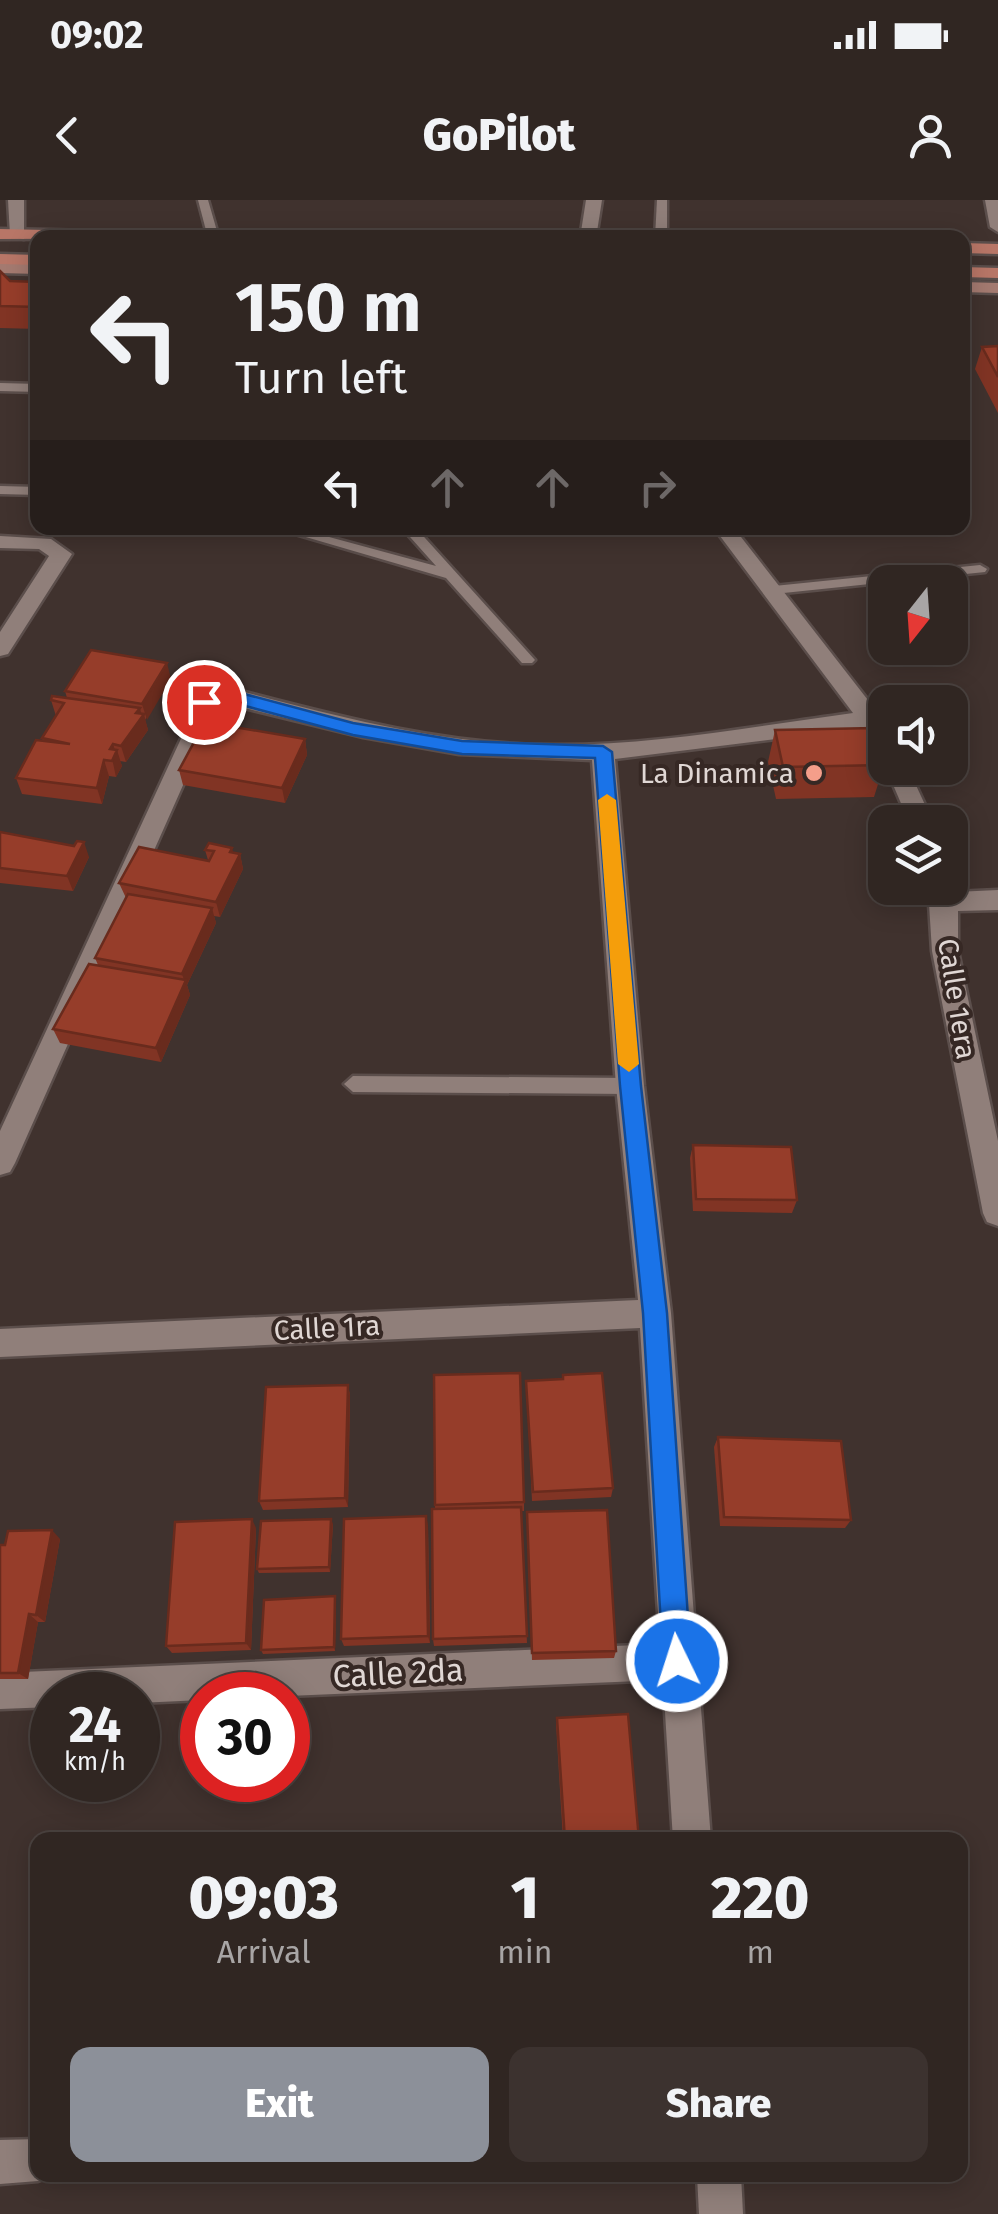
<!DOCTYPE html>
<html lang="en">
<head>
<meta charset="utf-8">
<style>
  :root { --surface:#302622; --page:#3c322f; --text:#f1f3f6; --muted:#a8a5a5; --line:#4b4340; --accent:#8c9099 }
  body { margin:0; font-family:"Fira Sans",sans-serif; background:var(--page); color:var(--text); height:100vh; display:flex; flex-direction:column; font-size:38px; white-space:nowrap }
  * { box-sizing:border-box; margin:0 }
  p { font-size:32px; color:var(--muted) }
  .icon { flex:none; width:55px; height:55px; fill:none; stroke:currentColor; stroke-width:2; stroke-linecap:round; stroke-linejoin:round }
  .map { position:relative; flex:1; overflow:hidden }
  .panel { position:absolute; left:30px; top:1632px; width:938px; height:350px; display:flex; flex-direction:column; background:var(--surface); border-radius:20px; box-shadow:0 5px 25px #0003,0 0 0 2px var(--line) }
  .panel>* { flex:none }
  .hud { position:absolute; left:30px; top:30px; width:940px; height:305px; border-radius:20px; box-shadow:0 5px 25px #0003,0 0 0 2px var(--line); background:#302622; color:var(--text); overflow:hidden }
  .needle { width:65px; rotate:197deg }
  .tools { position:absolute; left:868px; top:365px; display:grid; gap:20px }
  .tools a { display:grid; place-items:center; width:100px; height:100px; border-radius:20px; background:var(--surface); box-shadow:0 5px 25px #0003,0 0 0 2px var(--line); font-size:50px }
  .speed { position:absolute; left:30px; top:1472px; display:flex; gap:20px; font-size:50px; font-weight:700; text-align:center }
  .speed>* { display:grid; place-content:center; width:130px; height:130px; border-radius:50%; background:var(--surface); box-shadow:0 5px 25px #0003,0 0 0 2px var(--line); line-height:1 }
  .speed small { font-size:25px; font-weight:400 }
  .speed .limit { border:15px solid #d22; background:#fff; color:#111 }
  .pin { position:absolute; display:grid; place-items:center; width:85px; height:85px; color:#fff; margin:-42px; border:5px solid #fff; border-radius:50%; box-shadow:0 2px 10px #0007 }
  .me { position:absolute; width:110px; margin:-55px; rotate:356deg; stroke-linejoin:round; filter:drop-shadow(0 0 8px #0008) }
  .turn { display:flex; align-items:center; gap:35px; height:210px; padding:0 40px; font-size:45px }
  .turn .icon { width:130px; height:130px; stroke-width:2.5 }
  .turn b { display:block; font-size:70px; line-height:85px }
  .lanes { display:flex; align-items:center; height:95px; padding:0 40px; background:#0003; justify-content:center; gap:50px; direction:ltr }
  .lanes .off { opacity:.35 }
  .eta { display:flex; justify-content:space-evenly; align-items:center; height:170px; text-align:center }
  .eta b { font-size:60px; font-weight:800; line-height:70px }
  .button { display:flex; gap:20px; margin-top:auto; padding:20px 40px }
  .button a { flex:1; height:115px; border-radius:20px; background:var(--accent); color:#fff; font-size:40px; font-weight:800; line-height:115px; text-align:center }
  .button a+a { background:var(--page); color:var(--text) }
  .status { display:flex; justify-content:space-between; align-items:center; height:70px; padding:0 50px; background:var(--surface); direction:ltr }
  .status svg { height:28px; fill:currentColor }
  header { display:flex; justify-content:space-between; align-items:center; height:130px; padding:0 40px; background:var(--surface); font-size:45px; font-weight:800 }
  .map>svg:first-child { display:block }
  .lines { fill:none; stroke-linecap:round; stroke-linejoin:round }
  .lane-casing { stroke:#5b4e4b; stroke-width:5 }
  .street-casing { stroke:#5b4e4b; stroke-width:5 }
  .secondary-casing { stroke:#5b4e4b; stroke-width:5 }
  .primary-casing { stroke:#5b4e4b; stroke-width:5 }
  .lane { fill:#907f7a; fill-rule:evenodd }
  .street { fill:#907f7a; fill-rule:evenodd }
  .secondary { fill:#a47a70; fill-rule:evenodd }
  .primary { fill:#b87667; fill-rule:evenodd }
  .wall { fill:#813424 }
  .shaded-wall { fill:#692b1d }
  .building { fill:#963d2a; stroke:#692b1d; stroke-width:2.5 }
  .route { fill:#1a73e8; stroke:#114b97; stroke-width:2.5 }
  .slow { fill:#f59e0b }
  .poi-dot { fill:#f49e8a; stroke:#362824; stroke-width:4 }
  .labels { text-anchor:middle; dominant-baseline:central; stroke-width:8; stroke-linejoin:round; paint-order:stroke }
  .poi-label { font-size:28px; fill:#e0d7d4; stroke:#362824; text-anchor:end }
  .street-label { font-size:28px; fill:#e0d7d4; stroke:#362824 }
  .near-street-label { font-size:32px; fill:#e0d7d4; stroke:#362824 }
</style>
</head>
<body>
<div class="status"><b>09:02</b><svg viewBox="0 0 49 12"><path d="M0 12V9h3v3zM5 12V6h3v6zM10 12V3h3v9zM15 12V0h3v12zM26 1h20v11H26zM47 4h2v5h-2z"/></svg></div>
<header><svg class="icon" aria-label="back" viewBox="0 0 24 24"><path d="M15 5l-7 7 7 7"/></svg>GoPilot<svg class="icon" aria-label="person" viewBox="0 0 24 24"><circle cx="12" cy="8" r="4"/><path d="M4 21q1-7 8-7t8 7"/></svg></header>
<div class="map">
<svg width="998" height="2014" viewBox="0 0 998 2014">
  <rect width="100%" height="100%" fill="#40322e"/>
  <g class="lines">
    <defs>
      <g id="lane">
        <polygon points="198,0 208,0 219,38 208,38"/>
        <polygon points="657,0 667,0 667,38 655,38"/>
        <polygon points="0,183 38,184 38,192 0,191"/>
        <polygon points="0,286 38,287 38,295 0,294"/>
        <polygon points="275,328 296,328 436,366 402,328 416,328 535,460 532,463 522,463 446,378"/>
        <polygon points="980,365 987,369 985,372 774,394 767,390 774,386"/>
        <polygon points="353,876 630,878 639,886 630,894 353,892 344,884"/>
      </g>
      <g id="street">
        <polygon points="8,0 24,0 24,39 10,35"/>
        <polygon points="586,0 602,0 596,38 580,38"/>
        <polygon points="985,0 998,0 998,32 990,27"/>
        <path d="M714,328H734L878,513L885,525V554L877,552L863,528L615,559L644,886L671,1113L711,1640H673L663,1480L288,1496L202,1495V1500L138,1503V1495H52V1507L0,1509V1473L660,1444L640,1128L0,1157V1129L638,1100L616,886L592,560L459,554L363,537L220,502L15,963L10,972L0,975V931L203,491L222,486C332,515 444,546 558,545C658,545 755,526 853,513Z"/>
        <polygon points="0,336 51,339 72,354 8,454 0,456 0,432 49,356 39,349 0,348"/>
        <polygon points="885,566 908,568 933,622 909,622"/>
        <polygon points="950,681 955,692 998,690 998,710 958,711 958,751 998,941 998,1026 987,1022 983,1013 932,751 928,688 950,688"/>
        <polygon points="38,1939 38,1975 53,1975 38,1981 0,1984 0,1940"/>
        <polygon points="697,1975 741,1975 743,2014 699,2014"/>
      </g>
      <g id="secondary">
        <polygon points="0,63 38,64 38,74 0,73"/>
        <polygon points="962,82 998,83 998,93 962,92"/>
      </g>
      <g id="primary">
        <polygon points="0,29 185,33 193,38 0,39"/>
        <polygon points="962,43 998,44 998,54 962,53"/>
        <polygon points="0,54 38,55 38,65 0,64"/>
        <polygon points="962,67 998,68 998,78 962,77"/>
      </g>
    </defs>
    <!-- lane casing -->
    <use href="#lane" class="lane-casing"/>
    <!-- street casing -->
    <use href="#street" class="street-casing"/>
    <!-- secondary casing -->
    <use href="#secondary" class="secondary-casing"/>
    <!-- primary casing -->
    <use href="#primary" class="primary-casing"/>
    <!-- lane -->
    <use href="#lane" class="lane"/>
    <!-- street -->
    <use href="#street" class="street"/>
    <!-- secondary -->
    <use href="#secondary" class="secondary"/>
    <!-- primary -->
    <use href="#primary" class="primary"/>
  </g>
  <!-- wall -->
  <g class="wall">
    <polygon points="0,71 10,81 38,82 38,129 0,128"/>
    <polygon points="998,146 998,213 975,169 982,147"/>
    <polygon points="171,479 145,520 148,530 126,562 120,561 122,566 116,577 109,576 102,604 22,594 16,578 43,541 42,538 56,516 51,500 67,498 65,491"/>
    <polygon points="775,530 884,565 874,597 776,599 768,562"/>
    <polygon points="305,539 307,555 285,603 183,585 179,570"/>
    <polygon points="0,632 89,657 73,691 0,683"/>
    <polygon points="205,650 240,654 243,669 220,717 214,716 216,723 187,785 190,795 161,862 60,843 53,829 98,765 95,758 126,698 119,683 208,660"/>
    <polygon points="693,945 797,1000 792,1013 693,1011 690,958"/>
    <polygon points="563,1179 613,1288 611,1297 532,1301 526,1181"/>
    <polygon points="348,1185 350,1195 348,1307 263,1310 259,1301"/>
    <polygon points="718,1237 851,1320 845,1328 720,1326 714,1247"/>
    <polygon points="524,1302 524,1311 521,1311 527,1443 434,1446 433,1439 435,1305"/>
    <polygon points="527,1312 616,1451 614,1458 532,1460"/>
    <polygon points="333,1324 330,1372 259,1373 257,1369"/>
    <polygon points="428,1325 430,1443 344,1446 341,1439"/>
    <polygon points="256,1328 251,1450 172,1453 166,1446"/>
    <polygon points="60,1339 45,1422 38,1422 28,1479 0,1479 0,1345"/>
    <polygon points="335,1396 336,1400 335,1451 263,1454 261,1450"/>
    <polygon points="557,1518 639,1640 563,1640 556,1524"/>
  </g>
  <!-- shaded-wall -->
  <g class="shaded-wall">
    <polygon points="167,463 171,479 147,520 142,504"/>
    <polygon points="140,508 142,517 144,514 148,530 126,562 121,546"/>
    <polygon points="305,539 307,555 285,603 282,588"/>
    <polygon points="113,544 116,553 117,550 122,566 116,577 110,549"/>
    <polygon points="104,560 109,576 102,604 97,588"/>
    <polygon points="84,642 89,657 73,691 67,676"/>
    <polygon points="232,648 236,662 240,654 243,669 220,717 216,702"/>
    <polygon points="212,708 216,723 187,785 190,795 161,862 156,848 185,783 182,774"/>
    <polygon points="348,1185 350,1195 348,1307 345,1298"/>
    <polygon points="426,1316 428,1325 430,1443 428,1436"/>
    <polygon points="252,1319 256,1328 251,1450 246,1443"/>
    <polygon points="331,1319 333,1324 330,1372 329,1367"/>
    <polygon points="52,1330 60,1339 45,1422 36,1415"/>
    <polygon points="335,1396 336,1400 335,1451 334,1447"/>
    <polygon points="29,1414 38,1422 28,1479 18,1473"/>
  </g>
  <!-- building -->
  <g class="building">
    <polygon points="0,71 10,81 38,82 38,107 0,106"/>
    <polygon points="998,146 998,177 982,147"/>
    <polygon points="91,450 167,463 142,504 65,491"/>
    <polygon points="52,496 140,508 136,513 144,514 121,546 113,544 110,549 117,550 112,561 104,560 97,588 16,578 36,540 70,544 42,538 64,503 51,500"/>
    <polygon points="205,522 305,539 282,588 179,570"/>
    <polygon points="874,528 884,565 783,567 775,530"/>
    <polygon points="0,632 74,646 77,641 84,642 67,676 0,668"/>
    <polygon points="209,643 232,648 230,652 240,654 216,702 119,683 139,647 209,661 214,651 205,650"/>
    <polygon points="128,694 212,708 182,774 95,758"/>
    <polygon points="89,764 186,780 156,848 53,829"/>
    <polygon points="693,945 791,947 797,1000 696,999"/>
    <polygon points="520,1173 524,1302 435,1305 434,1175"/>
    <polygon points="602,1173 613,1288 533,1292 526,1181 563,1179 563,1175"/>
    <polygon points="348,1185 345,1298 259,1301 266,1187"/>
    <polygon points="718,1237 841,1241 851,1320 724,1317"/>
    <polygon points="521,1307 527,1436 433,1439 432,1309"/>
    <polygon points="607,1310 616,1451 532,1453 527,1312"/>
    <polygon points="426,1316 428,1436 341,1439 344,1319"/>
    <polygon points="252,1319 246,1443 166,1446 175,1322"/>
    <polygon points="331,1319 329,1367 257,1369 261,1321"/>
    <polygon points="52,1330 36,1415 29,1414 18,1473 0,1473 0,1345 5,1345 8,1331"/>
    <polygon points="335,1396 334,1447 261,1450 264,1400"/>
    <polygon points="628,1514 639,1640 565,1640 557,1518"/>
  </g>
  <!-- route -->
  <polygon class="route" points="222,488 353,523 462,541 603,546 612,552 641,886 667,1113 691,1461 687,1471 677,1475 667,1471 663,1461 643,1113 620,886 595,558 462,554 353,535 223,500 198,506 198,498"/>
  <!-- slow -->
  <polygon class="slow" points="607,594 616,600 639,864 629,872 618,864 598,600"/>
  <!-- markers -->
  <circle class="poi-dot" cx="814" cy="573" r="10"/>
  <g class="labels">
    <!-- poi labels -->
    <g class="poi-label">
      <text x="794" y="573">La Dinamica</text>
    </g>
    <!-- street labels -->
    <g class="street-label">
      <text transform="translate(957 799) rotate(81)">Calle 1era</text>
      <text transform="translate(327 1128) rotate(-3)">Calle 1ra</text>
    </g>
    <!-- near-street labels -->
    <g class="near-street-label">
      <text transform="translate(398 1473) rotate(-3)">Calle 2da</text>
    </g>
  </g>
</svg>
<div class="tools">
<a><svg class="needle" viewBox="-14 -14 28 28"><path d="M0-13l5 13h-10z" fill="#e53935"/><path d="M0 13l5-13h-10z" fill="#a8a5a5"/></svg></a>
<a><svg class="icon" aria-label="sound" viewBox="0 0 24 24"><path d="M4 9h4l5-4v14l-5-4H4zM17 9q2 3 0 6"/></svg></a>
<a><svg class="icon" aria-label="layers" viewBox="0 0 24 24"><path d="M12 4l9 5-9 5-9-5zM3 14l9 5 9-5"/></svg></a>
</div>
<div class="speed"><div>24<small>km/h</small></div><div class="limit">30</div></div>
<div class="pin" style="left:204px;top:502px;background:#d93025"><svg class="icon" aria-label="arrive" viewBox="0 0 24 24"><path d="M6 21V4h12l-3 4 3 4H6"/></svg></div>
<svg class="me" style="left:677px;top:1461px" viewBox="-20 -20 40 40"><circle r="17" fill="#1a73e8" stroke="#fff" stroke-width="3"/><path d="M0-11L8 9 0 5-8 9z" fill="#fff"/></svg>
<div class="hud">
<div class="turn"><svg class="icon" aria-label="left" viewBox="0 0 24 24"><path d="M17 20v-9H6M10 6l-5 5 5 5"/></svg><div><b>150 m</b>Turn left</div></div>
<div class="lanes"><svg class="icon" aria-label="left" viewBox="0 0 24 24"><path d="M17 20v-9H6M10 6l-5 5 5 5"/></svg><svg class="icon off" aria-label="ahead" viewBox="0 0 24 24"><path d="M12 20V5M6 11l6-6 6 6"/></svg><svg class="icon off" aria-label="ahead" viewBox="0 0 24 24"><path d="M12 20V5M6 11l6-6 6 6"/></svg><svg class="icon off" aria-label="right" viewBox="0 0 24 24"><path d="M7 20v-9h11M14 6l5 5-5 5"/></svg></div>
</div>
<section class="panel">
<div class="eta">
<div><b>09:03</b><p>Arrival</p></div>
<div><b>1</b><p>min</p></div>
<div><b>220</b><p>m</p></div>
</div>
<div class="button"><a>Exit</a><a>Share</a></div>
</section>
</div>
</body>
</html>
